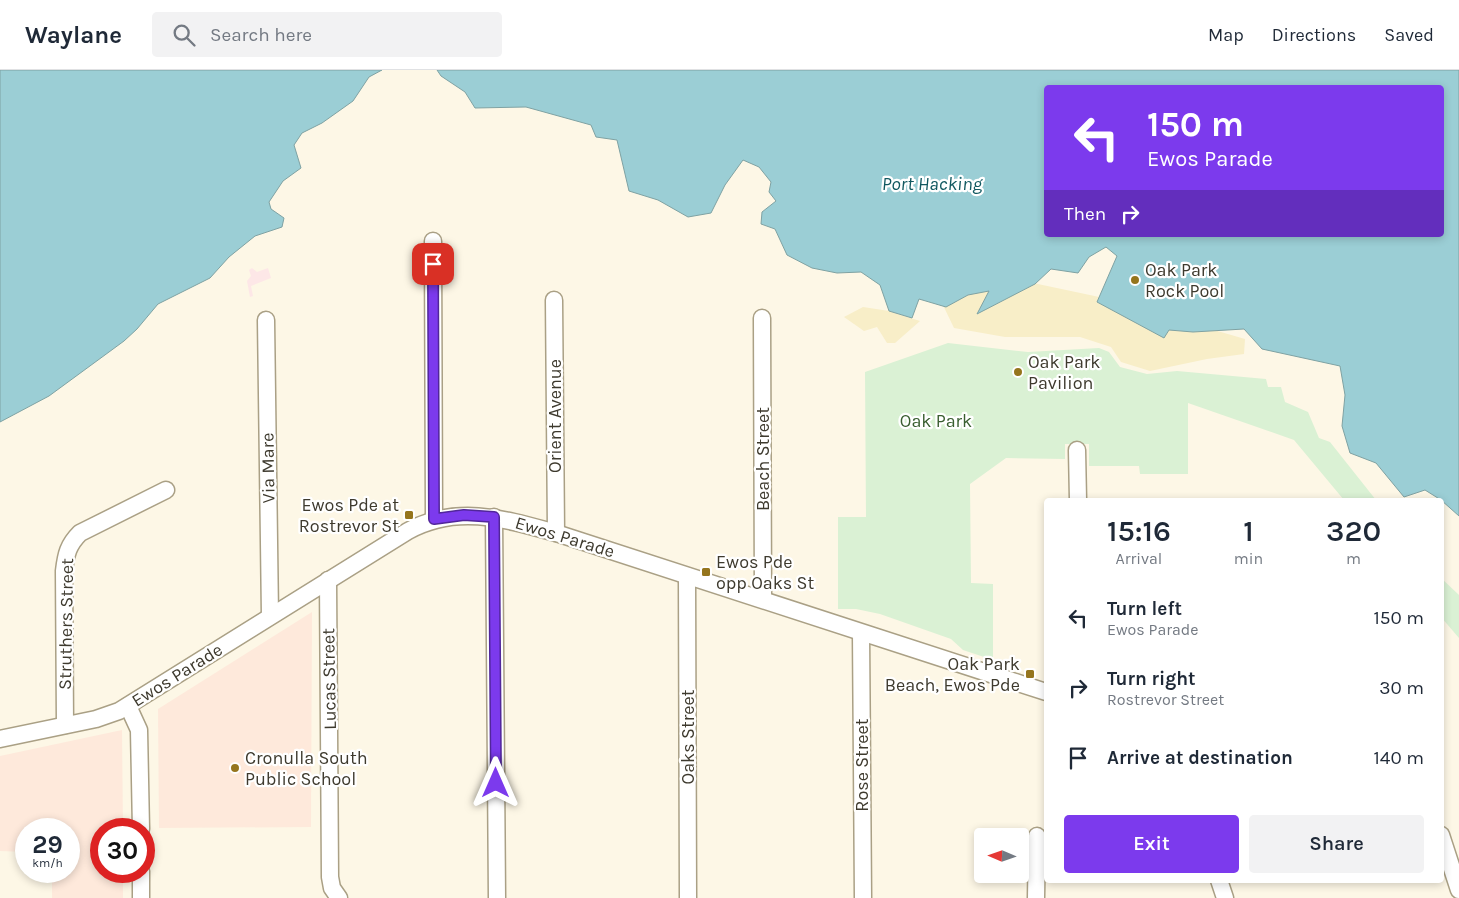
<!DOCTYPE html>
<html lang="en">
<head>
<meta charset="utf-8">
<style>
  :root { --surface:#fff; --page:#f2f2f3; --text:#1f2937; --muted:#747a83; --line:#e0e1e3; --accent:#7c3aed }
  body { margin:0; font-family:Karla,sans-serif; background:var(--page); color:var(--text); height:100vh; display:flex; flex-direction:column; font-size:19px; white-space:nowrap }
  * { box-sizing:border-box; margin:0 }
  p { font-size:16px; color:var(--muted) }
  .icon { flex:none; width:28px; height:28px; fill:none; stroke:currentColor; stroke-width:2; stroke-linecap:round; stroke-linejoin:round }
  .map { position:relative; flex:1; overflow:hidden }
  .panel { position:absolute; left:1044px; top:428px; width:400px; height:385px; display:flex; flex-direction:column; background:var(--surface); border-radius:5px; box-shadow:0 2px 8px #0003 }
  .panel>* { flex:none }
  .top-card { position:absolute; left:1044px; top:15px; width:400px; height:152px; border-radius:5px; box-shadow:0 2px 8px #0003; background:#7c3aed; color:#fff; overflow:hidden }
  .needle { width:32px; rotate:272deg }
  .buttons { position:absolute; left:974px; top:758px; display:grid; gap:10px }
  .buttons a { display:grid; place-items:center; width:55px; height:55px; border-radius:5px; background:var(--surface); box-shadow:0 2px 8px #0003; font-size:25px }
  .speed { position:absolute; left:15px; top:748px; display:flex; gap:10px; font-size:25px; font-weight:700; text-align:center }
  .speed>* { display:grid; place-content:center; width:65px; height:65px; border-radius:50%; background:var(--surface); box-shadow:0 2px 8px #0003; line-height:1 }
  .speed small { font-size:12px; font-weight:400 }
  .speed .limit { border:8px solid #d22; background:#fff; color:#111 }
  .pin { position:absolute; display:grid; place-items:center; width:42px; height:42px; color:#fff; margin:-21px; border-radius:10px; box-shadow:0 2px 8px #0006 }
  .me { position:absolute; width:55px; margin:-28px; rotate:0deg; stroke-linejoin:round; filter:drop-shadow(0 0 4px #0008) }
  .turn { display:flex; align-items:center; gap:18px; height:105px; padding:0 20px; font-size:22px }
  .turn .icon { width:65px; height:65px; stroke-width:2.5 }
  .turn b { display:block; font-size:35px; line-height:42px }
  .then { display:flex; align-items:center; height:48px; padding:0 20px; background:#0003; gap:10px; font-size:19px }
  .eta { display:flex; justify-content:space-evenly; align-items:center; height:85px; text-align:center }
  .eta b { font-size:30px; font-weight:600; line-height:35px }
  .action { display:flex; gap:10px; margin-top:auto; padding:10px 20px }
  .action a { flex:1; height:58px; border-radius:5px; background:var(--accent); color:#fff; font-size:20px; font-weight:600; line-height:58px; text-align:center }
  .action a+a { background:var(--page); color:var(--text) }
  ul { padding:0; list-style:none }
  li { display:flex; align-items:center; gap:15px; height:70px; padding:0 20px }
  li div { flex:1 }
  li b { display:block; font-size:19px }
  li em { font-style:normal }
  header { display:flex; align-items:center; gap:30px; box-sizing:border-box; height:70px; padding:0 25px; background:var(--surface); border-bottom:1px solid var(--line) }
  header strong { font-size:24px }
  nav { display:flex; gap:28px; margin-inline-start:auto; font-size:18px }
  .search { width:350px; height:45px; background:var(--page); display:flex; align-items:center; gap:12px; box-sizing:border-box; padding:0 18px; border-radius:5px; color:var(--muted); font-size:19px }
  .map>svg:first-child { display:block }
  .industrial { fill:#fde7e7 }
  .education { fill:#fee9db }
  .green { fill:#daf1d4 }
  .sand { fill:#f8eec8 }
  .water { fill:#9bced5; stroke:#7fa2a3; fill-rule:evenodd }
  .lines { fill:none; stroke-linecap:round; stroke-linejoin:round }
  .minor-casing { stroke:#aaa085; stroke-width:19 }
  .minor { stroke:#fff; stroke-width:16 }
  .route-casing { stroke:#51269a; stroke-width:12 }
  .route { stroke:#7c3aed; stroke-width:9 }
  .poi-dot { fill:#95751d; stroke:#fff; stroke-width:2 }
  .labels { text-anchor:middle; dominant-baseline:central; stroke-width:4.5; stroke-linejoin:round; paint-order:stroke }
  .poi-label { font-size:18px; fill:#3e3a2e; stroke:#fff; text-anchor:start }
  .street-label { font-size:18px; fill:#3e3a2e; stroke:#fff }
  .park-label { font-size:18px; fill:#395e30; stroke:#fff }
  .water-label { font-size:19px; font-style:italic; fill:#115860; stroke:#fff }
</style>
</head>
<body>
<header>
<strong>Waylane</strong>
<div class="search"><svg class="icon" aria-label="search" viewBox="0 0 24 24"><circle cx="10" cy="10" r="6"/><path d="M15 15l6 6"/></svg>Search here</div>
<nav><a>Map</a><a>Directions</a><a>Saved</a></nav>
</header>
<div class="map">
<svg width="1459" height="828" viewBox="0 0 1459 828">
  <rect width="100%" height="100%" fill="#fdf7e6"/>
  <!-- industrial -->
  <polygon class="industrial" points="252,198 257,202 268,198 271,208 251,216 253,226 250,227 247,211 251,206 249,200"/>
  <!-- education -->
  <g class="education">
    <polygon points="312,542 311,757 159,758 158,639"/>
    <polygon points="122,660 123,759 101,759 101,801 123,801 123,828 52,828 52,801 69,801 69,759 26,759 26,782 0,781 0,686"/>
  </g>
  <!-- green -->
  <g class="green">
    <polygon points="948,273 1028,282 1099,278 1109,282 1120,297 1147,304 1177,301 1266,309 1268,317 1281,317 1285,332 1308,342 1319,368 1330,372 1376,430 1344,430 1294,370 1188,333 1188,404 1140,404 1139,396 1089,396 1089,374 1065,374 1065,389 1006,388 970,414 971,513 993,514 993,590 963,580 951,569 880,544 856,539 838,539 838,447 866,447 865,302"/>
    <polygon points="1441,508 1459,525 1459,568 1441,547"/>
  </g>
  <!-- sand -->
  <g class="sand">
    <polygon points="1019,210 1104,228 1245,269 1244,284 1207,289 1150,301 1121,292 1111,277 1080,267 1005,267 954,258 941,231"/>
    <polygon points="863,237 889,241 920,251 895,273 887,273 877,257 864,261 844,247"/>
  </g>
  <!-- water -->
  <g class="water">
    <polygon points="0,0 382,0 369,7 353,31 322,53 302,63 294,75 301,98 283,111 269,132 271,139 284,148 282,157 255,166 229,187 210,208 158,234 137,259 124,271 49,326 0,352"/>
    <path d="M437,0H1459V446L1441,430L1425,420L1404,427L1376,393L1350,383L1342,356L1345,325L1340,296L1262,279L1244,259L1193,262L1169,260L1164,268L1097,232L1117,186L1106,177L1089,187L1078,203L1051,199L1035,214L977,244L989,221L968,225L946,237L919,229L912,248L889,241L880,215L861,202L837,203L812,198L787,185L775,159L761,154L762,142L776,131L769,122L771,112L759,97L743,90L725,115L711,143L688,147L658,130L629,121L617,70L596,67L591,55L526,37L475,38L465,22L441,6ZM1046,18H1441V165H1046Z"/>
  </g>
  <g class="lines">
    <defs>
      <g id="minor">
        <polyline points="433,171 434,449"/>
        <polyline points="554,230 556,463"/>
        <polyline points="762,248 763,529"/>
        <polyline points="266,250 270,546"/>
        <polyline points="1077,380 1078,430"/>
        <polyline points="494,447 497,828"/>
        <polyline points="687,506 688,828"/>
        <polyline points="328,510 330,807 332,818 339,828"/>
        <polyline points="861,563 863,828"/>
        <polyline points="128,636 139,660 141,759"/>
        <path d="M65,655L64,501C66,484 68,475 80,463L166,420"/>
        <path d="M0,669L96,649L119,641L408,461C457,434 505,449 556,463L1046,622"/>
        <polyline points="1441,765 1459,820"/>
        <polyline points="141,801 141,828"/>
        <polyline points="1219,810 1225,828"/>
        <polyline points="1036,828 1037,766"/>
      </g>
    </defs>
    <!-- minor casing -->
    <use href="#minor" class="minor-casing"/>
    <!-- minor -->
    <use href="#minor" class="minor"/>
  </g>
  <g class="lines">
    <defs>
      <polyline id="route" points="433,194 434,449 464,445 494,447 496,713"/>
    </defs>
    <!-- route casing -->
    <use href="#route" class="route-casing"/>
    <!-- route -->
    <use href="#route" class="route"/>
  </g>
  <!-- markers -->
  <g class="poi-dot">
    <circle cx="1135" cy="210" r="5"/>
    <circle cx="1018" cy="302" r="5"/>
    <rect x="404" y="440" width="10" height="10" rx="2.5"/>
    <rect x="701" y="497" width="10" height="10" rx="2.5"/>
    <rect x="1025" y="599" width="10" height="10" rx="2.5"/>
    <circle cx="235" cy="698" r="5"/>
  </g>
  <g class="labels">
    <!-- poi labels -->
    <g class="poi-label">
      <text x="1145" y="200">Oak Park<tspan x="1145" dy="21">Rock Pool</tspan></text>
      <text x="1028" y="292">Oak Park<tspan x="1028" dy="21">Pavilion</tspan></text>
      <text x="399" y="435" text-anchor="end">Ewos Pde at<tspan x="399" dy="21">Rostrevor St</tspan></text>
      <text x="716" y="492">Ewos Pde<tspan x="716" dy="21">opp Oaks St</tspan></text>
      <text x="1020" y="594" text-anchor="end">Oak Park<tspan x="1020" dy="21">Beach, Ewos Pde</tspan></text>
      <text x="245" y="688">Cronulla South<tspan x="245" dy="21">Public School</tspan></text>
    </g>
    <!-- street labels -->
    <g class="street-label">
      <text transform="translate(555 346) rotate(-90)">Orient Avenue</text>
      <text transform="translate(763 389) rotate(-90)">Beach Street</text>
      <text transform="translate(268 398) rotate(-91)">Via Mare</text>
      <text transform="translate(565 467) rotate(17)">Ewos Parade</text>
      <text transform="translate(66 554) rotate(-89)">Struthers Street</text>
      <text transform="translate(177 605) rotate(-32)">Ewos Parade</text>
      <text transform="translate(329 609) rotate(-91)">Lucas Street</text>
      <text transform="translate(688 667) rotate(-90)">Oaks Street</text>
      <text transform="translate(862 695) rotate(-90)">Rose Street</text>
    </g>
    <!-- park labels -->
    <g class="park-label">
      <text x="936" y="351">Oak Park</text>
    </g>
    <!-- water labels -->
    <g class="water-label">
      <text x="932" y="114">Port Hacking</text>
    </g>
  </g>
</svg>
<div class="buttons">
<a><svg class="needle" viewBox="-14 -14 28 28"><path d="M0-13l5 13h-10z" fill="#e53935"/><path d="M0 13l5-13h-10z" fill="#747a83"/></svg></a>
</div>
<div class="speed"><div>29<small>km/h</small></div><div class="limit">30</div></div>
<div class="pin" style="left:433px;top:194px;background:#d93025"><svg class="icon" aria-label="arrive" viewBox="0 0 24 24"><path d="M6 21V4h12l-3 4 3 4H6"/></svg></div>
<svg class="me" style="left:496px;top:713px" viewBox="-20 -20 40 40"><path d="M0-17L14 15 0 8-14 15z" fill="#7c3aed" stroke="#fff" stroke-width="4"/></svg>
<div class="top-card">
<div class="turn"><svg class="icon" aria-label="left" viewBox="0 0 24 24"><path d="M17 20v-9H6M10 6l-5 5 5 5"/></svg><div><b>150 m</b>Ewos Parade</div></div>
<div class="then">Then<svg class="icon" aria-label="right" viewBox="0 0 24 24"><path d="M7 20v-9h11M14 6l5 5-5 5"/></svg></div>
</div>
<section class="panel">
<div class="eta">
<div><b>15:16</b><p>Arrival</p></div>
<div><b>1</b><p>min</p></div>
<div><b>320</b><p>m</p></div>
</div>
<ul>
<li><svg class="icon" aria-label="left" viewBox="0 0 24 24"><path d="M17 20v-9H6M10 6l-5 5 5 5"/></svg><div><b>Turn left</b><p>Ewos Parade</p></div><em>150 m</em></li>
<li><svg class="icon" aria-label="right" viewBox="0 0 24 24"><path d="M7 20v-9h11M14 6l5 5-5 5"/></svg><div><b>Turn right</b><p>Rostrevor Street</p></div><em>30 m</em></li>
<li><svg class="icon" aria-label="arrive" viewBox="0 0 24 24"><path d="M6 21V4h12l-3 4 3 4H6"/></svg><div><b>Arrive at destination</b></div><em>140 m</em></li>
</ul>
<div class="action"><a>Exit</a><a>Share</a></div>
</section>
</div>
</body>
</html>
